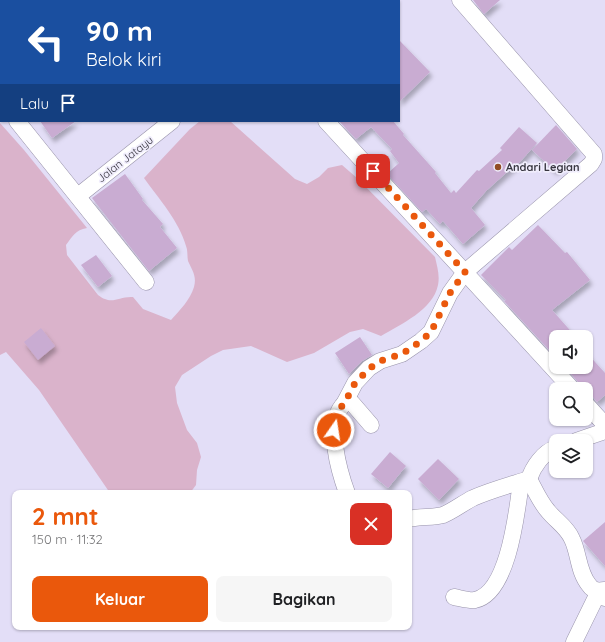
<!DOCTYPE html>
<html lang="id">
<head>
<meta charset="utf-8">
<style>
  :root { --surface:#fff; --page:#f6f6f6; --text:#202124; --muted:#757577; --accent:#ea580c }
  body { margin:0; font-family:Quicksand,sans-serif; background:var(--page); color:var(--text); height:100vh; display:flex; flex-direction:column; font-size:15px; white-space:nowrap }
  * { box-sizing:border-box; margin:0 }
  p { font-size:13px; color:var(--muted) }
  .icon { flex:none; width:22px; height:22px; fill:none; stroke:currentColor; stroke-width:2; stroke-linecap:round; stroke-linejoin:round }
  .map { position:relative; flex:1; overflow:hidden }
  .side { position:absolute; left:12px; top:490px; width:400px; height:140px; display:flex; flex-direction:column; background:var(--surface); border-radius:8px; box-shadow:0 1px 3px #0004 }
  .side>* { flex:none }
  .hud { position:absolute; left:0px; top:0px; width:400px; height:122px; box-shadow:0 1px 3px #0004; background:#1a4fa0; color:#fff; overflow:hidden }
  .buttons { position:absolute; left:549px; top:330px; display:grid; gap:8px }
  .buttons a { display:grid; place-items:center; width:44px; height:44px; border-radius:8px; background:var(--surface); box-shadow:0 1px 3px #0004; font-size:20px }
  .pin { position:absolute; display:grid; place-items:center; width:34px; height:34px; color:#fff; margin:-17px; border-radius:8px; box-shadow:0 2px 6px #0006 }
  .me { position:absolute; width:44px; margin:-22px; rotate:13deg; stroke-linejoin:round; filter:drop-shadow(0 0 3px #0008) }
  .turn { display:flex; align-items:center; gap:14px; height:84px; padding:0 20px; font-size:18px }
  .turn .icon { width:52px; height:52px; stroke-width:2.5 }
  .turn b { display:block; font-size:28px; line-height:34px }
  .then { display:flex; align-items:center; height:38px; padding:0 20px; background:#0003; gap:8px; font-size:15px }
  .round { display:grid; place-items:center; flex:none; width:42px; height:42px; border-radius:8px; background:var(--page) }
  .headline { display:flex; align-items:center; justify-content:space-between; height:68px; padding:0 20px }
  h1 { font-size:24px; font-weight:700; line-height:30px; color:var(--accent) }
  .button { display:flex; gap:8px; margin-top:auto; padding:8px 20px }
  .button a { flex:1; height:46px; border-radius:8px; background:var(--accent); color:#fff; font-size:16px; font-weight:700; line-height:46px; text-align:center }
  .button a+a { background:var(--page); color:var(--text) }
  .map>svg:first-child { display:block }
  .green { fill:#dab3cb }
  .building { fill:#c9acd2; filter:url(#shadow) }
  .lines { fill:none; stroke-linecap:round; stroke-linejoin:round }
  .minor-casing { stroke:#9994ab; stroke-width:17 }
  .minor { stroke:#fff; stroke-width:16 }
  .route { stroke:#ea580c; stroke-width:7; stroke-dasharray:0 12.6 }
  .poi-dot { fill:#924c24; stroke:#f0edfc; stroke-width:1.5 }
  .labels { text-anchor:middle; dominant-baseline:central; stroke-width:3.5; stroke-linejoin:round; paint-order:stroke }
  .street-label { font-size:11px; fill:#383640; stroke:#f0edfc }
  .poi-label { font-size:11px; font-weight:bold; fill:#383640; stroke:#f0edfc; text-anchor:start }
</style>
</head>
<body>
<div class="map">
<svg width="605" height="642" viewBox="0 0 605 642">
  <defs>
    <filter id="shadow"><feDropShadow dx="2.5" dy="4.5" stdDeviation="2" flood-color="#0004"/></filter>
  </defs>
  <rect width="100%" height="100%" fill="#e3def7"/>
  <!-- green -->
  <path class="green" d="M200,121H230L295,179L307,184L319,177L328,168L342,165L357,178L435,257C437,266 440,275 438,285C433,310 401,324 381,336L363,329L350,332L314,353L287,362L251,346L223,350L211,356L182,375L175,387L177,403L187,430L197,443L201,457L197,470L196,485L190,493H110L39,390L6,352L0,355V123L24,150L87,228C75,230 73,236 66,245L67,255L98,295C112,306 118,296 133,297L143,309L171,320C180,310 190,300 194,287C197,276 192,270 188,261C187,256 188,251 186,246C179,221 159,199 144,178L190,129Z"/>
  <!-- building -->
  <g class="building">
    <polygon points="473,0 500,0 484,14"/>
    <polygon points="399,40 430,72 399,102"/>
    <polygon points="40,121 76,121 52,138"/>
    <polygon points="339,121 393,121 404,134 403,135 436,172 435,173 451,193 454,190 456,193 477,170 479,171 502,150 500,148 519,127 537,143 518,164 517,163 486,191 471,208 485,225 463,244 443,221 440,224 426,209 422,212 387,174 399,163 390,151 392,149 371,127 356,139"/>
    <polygon points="556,125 577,149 555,171 532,150"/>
    <polygon points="125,174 143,199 142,200 163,224 160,227 177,248 149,271 92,198"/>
    <polygon points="538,225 565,253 567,252 590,280 552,310 576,337 556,337 556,346 551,352 504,301 506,300 481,275 509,247 512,250"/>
    <polygon points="96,255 112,276 98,287 81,265"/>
    <polygon points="41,328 55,346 38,360 24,342"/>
    <polygon points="360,337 372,355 362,361 349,374 335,353"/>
    <polygon points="586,352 605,373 605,395 597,402 593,397 588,395 586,393 586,389 582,389 579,383 565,367 586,367"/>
    <polygon points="390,452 406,466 388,488 371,474"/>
    <polygon points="438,459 459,479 439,500 418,479"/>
    <polygon points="605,522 605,566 583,541"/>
  </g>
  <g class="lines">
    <defs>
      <g id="minor">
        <polyline points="326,1 328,0"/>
        <polyline points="0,99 1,101"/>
        <polyline points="17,121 146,282"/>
        <polyline points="326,121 572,389"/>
        <polyline points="78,196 172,121"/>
        <polyline points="345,402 355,383 369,368 380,361 402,354 421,341 431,332 450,293 465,272 591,164 594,159 594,154 460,0"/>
        <polyline points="586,404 605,425"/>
        <polyline points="576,441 605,431"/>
        <path d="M529,479C535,490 540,502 548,511C556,521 567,527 572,539C579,553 578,572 589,585C593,591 598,591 605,590"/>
        <path d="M347,493C339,471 326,426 342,406C345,402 347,401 352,403L371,425"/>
        <path d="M409,519C420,516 432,518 443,515C453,511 463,503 473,498C491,490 510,485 529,479C533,467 543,452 556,448"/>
        <path d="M454,597C460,598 469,601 475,600C509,593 517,510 521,482"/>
        <polyline points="574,642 599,591 605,598"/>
      </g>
    </defs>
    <!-- minor casing -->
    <use href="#minor" class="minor-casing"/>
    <!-- minor -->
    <use href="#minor" class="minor"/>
  </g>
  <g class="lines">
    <!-- route -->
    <polyline class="route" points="334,430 339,410 345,402 355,383 370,368 380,361 402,354 421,341 431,332 450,293 465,272 373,171"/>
  </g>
  <!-- markers -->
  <circle class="poi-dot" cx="498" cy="167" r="4"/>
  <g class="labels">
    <!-- street labels -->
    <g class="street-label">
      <text transform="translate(125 159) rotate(-38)">Jalan Jatayu</text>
    </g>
    <!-- poi labels -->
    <g class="poi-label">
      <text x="506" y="167">Andari Legian</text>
    </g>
  </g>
</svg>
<div class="buttons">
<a><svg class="icon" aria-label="sound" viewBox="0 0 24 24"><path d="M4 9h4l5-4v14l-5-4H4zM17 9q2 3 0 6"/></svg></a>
<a><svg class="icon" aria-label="search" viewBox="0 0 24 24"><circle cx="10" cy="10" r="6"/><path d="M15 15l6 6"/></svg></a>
<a><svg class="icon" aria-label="layers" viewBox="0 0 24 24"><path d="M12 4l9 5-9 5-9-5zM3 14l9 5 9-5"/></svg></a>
</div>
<div class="pin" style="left:373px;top:171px;background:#d93025"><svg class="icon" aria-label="arrive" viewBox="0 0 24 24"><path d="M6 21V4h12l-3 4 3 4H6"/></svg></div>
<svg class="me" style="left:334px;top:430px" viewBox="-20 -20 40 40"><circle r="17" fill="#ea580c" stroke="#fff" stroke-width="3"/><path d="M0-11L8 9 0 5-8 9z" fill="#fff"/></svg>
<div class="hud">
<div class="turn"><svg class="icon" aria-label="left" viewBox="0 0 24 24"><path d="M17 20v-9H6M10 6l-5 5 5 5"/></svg><div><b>90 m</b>Belok kiri</div></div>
<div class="then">Lalu<svg class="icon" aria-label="arrive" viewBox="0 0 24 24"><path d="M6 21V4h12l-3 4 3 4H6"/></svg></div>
</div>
<section class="side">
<div class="headline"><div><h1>2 mnt</h1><p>150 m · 11:32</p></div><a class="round" style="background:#d93025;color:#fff"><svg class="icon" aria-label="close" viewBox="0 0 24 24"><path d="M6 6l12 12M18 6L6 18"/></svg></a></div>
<div class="button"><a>Keluar</a><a>Bagikan</a></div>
</section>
</div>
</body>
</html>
